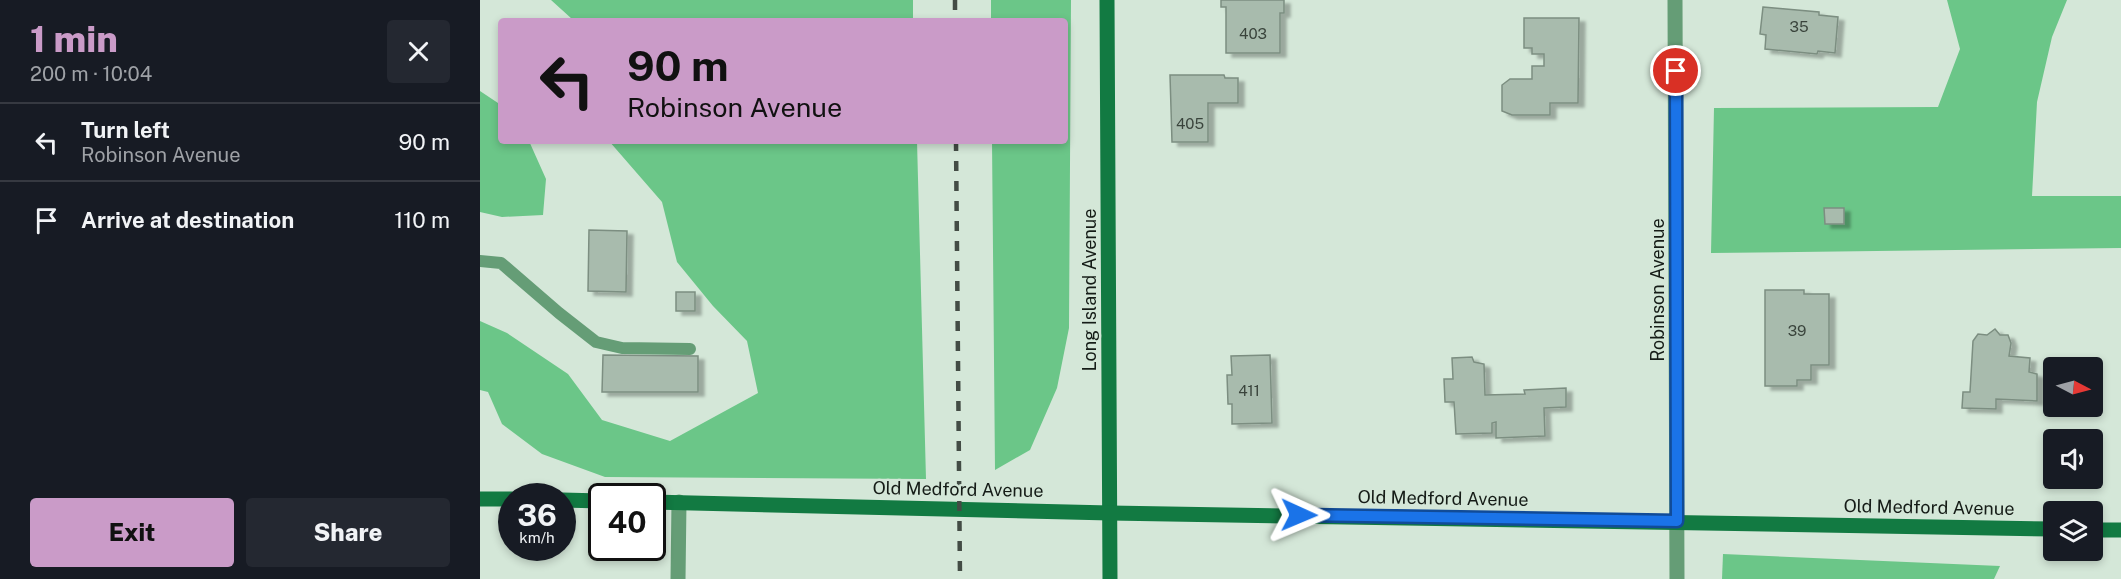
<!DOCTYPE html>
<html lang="en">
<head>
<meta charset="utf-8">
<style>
  :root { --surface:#171b24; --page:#242831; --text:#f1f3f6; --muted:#9ea1a6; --line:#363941; --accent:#ca9bc8 }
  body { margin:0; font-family:"Public Sans",sans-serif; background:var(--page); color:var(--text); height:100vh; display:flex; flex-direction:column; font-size:22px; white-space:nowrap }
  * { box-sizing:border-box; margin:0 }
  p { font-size:20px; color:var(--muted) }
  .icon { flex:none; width:33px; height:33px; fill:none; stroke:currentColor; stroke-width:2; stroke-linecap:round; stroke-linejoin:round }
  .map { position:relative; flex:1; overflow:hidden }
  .sheet { display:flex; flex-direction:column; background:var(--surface); width:480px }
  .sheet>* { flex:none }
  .hud { position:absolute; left:18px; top:18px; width:570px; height:126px; border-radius:6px; box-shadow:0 3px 9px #0003; background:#ca9bc8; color:#111; overflow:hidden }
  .needle { width:39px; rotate:96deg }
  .tools { position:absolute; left:1563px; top:357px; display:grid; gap:12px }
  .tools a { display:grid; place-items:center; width:60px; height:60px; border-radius:6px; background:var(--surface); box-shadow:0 3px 9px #0003; font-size:30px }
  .speed { position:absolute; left:18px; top:483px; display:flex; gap:12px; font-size:30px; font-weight:700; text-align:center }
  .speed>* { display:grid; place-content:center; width:78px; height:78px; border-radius:50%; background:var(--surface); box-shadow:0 3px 9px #0003; line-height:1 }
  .speed small { font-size:15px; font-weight:400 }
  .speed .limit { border:3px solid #111; border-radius:9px; background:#fff; color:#111 }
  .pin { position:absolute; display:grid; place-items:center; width:51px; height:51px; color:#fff; margin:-26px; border:3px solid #fff; border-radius:50%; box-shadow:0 2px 6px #0007 }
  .me { position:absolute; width:66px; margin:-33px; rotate:91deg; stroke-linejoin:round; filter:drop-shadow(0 0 4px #0008) }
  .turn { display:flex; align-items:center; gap:21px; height:126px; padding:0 30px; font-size:27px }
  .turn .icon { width:78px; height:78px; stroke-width:2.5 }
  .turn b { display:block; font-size:42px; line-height:51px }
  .round { display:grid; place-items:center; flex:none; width:63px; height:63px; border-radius:6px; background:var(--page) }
  .overview { display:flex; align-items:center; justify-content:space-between; height:102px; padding:0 30px }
  h1 { font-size:36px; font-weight:800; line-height:45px; color:var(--accent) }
  .cta { display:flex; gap:12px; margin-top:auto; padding:12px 30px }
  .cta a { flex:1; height:69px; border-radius:6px; background:var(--accent); color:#111; font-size:24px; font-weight:800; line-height:69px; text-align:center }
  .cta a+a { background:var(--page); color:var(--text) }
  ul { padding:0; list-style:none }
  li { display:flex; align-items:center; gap:18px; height:78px; padding:0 30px; border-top:2px solid var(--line) }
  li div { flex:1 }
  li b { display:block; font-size:22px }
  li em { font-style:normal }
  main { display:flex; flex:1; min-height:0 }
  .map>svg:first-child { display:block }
  .forest { fill:#6bc688 }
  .building { fill:#a8bbad; stroke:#7c8e81; stroke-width:1.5; filter:url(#shadow) }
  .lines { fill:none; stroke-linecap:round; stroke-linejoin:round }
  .lane { stroke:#659d76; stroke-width:12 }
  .street { stroke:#659d76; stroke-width:15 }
  .secondary { stroke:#127a42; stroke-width:15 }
  .rail { stroke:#434c45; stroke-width:4.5; stroke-dasharray:10 10; stroke-linecap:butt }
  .route-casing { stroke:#114b97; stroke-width:15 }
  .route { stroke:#1a73e8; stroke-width:10 }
  .labels { text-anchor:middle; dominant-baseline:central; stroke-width:4.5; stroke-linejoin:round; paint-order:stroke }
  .number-label { font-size:15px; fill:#3a443c }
  .street-label { font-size:18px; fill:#151c17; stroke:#d4e7d8 }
</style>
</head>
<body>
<main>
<section class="sheet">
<div class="overview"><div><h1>1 min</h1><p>200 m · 10:04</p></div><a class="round"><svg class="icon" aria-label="close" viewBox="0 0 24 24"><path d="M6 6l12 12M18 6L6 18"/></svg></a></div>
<ul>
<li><svg class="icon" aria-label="left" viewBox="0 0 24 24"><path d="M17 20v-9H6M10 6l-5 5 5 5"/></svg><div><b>Turn left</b><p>Robinson Avenue</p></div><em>90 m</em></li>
<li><svg class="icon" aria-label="arrive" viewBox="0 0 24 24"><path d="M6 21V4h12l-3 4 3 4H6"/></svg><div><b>Arrive at destination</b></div><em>110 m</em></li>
</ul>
<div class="cta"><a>Exit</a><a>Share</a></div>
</section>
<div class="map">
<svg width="1641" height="579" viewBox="0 0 1641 579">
  <defs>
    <filter id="shadow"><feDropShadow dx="6" dy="4" stdDeviation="1.5" flood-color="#0004"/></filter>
  </defs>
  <rect width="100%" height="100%" fill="#d4e7d8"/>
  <!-- forest -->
  <g class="forest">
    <polygon points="71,0 433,0 433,21 92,21 92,19"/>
    <polygon points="511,0 591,0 589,328 577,388 550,450 515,470 512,141 585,141 585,21 511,21"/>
    <polygon points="1467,0 1587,0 1572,37 1557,102 1552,196 1641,196 1641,248 1231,253 1234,108 1458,107 1480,49"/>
    <polygon points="0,91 21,105 21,141 49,141 66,179 63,215 22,217 0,212"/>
    <polygon points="129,141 437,141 446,479 125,477 62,454 22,424 8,392 0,390 0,321 27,333 88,374 122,420 190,441 278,393 267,341 233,306 197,262 182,202"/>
    <polygon points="1243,554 1520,566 1514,579 1242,579"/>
  </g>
  <!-- building -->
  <g class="building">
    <polygon points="741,0 804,0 804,13 800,13 800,53 746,53 746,7 741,7"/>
    <polygon points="1283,7 1339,12 1339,15 1358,17 1355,53 1338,51 1337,54 1285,49 1286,35 1280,34"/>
    <polygon points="1044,18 1099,18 1098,103 1070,103 1070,115 1032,115 1022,111 1022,85 1030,79 1052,79 1052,66 1064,66 1064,54 1052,54 1052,48 1044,48"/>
    <polygon points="690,75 744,75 745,78 758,78 758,103 728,103 728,142 692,142"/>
    <polygon points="1344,208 1364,208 1364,224 1345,224"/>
    <polygon points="109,230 147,231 146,292 108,291"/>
    <polygon points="1285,290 1324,290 1324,294 1349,294 1349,365 1331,365 1331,380 1317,380 1317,386 1285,386"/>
    <rect x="196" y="292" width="19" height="19"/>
    <polygon points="1515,329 1520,335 1528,335 1531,343 1529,356 1550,358 1549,372 1557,374 1557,401 1516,399 1516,409 1482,408 1483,392 1490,392 1493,341 1498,334 1507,335"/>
    <polygon points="123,355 218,356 218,392 122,392"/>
    <polygon points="790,355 792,423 752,424 752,404 748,404 747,375 752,375 751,356"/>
    <polygon points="992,357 994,362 1004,364 1005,395 1045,394 1044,390 1086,388 1086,407 1064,408 1065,436 1016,438 1016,422 1012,423 1012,433 976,434 974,402 965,402 964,379 973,379 972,358"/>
  </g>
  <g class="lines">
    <!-- lane -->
    <polyline class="lane" points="0,261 21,263 79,313 116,342 142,348 210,349"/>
    <!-- street -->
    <g class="street">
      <polyline points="1195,0 1197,579"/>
      <polyline points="198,579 199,502"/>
    </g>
    <!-- secondary -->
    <g class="secondary">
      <polyline points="627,0 630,579"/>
      <polyline points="0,499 32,499"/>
      <polyline points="82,500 122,501"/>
      <polyline points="172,502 630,513 1574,529"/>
      <polyline points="1612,530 1641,530"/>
    </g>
    <!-- rail -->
    <g class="rail">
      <polyline points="475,0 475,21"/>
      <polyline points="476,141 480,579"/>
    </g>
  </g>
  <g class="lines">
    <defs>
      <polyline id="route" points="819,515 1197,521 1196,71"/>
    </defs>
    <!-- route casing -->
    <use href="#route" class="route-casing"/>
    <!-- route -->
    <use href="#route" class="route"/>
  </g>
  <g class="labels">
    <!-- number labels -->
    <g class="number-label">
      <text x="1319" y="26">35</text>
      <text x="773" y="33">403</text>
      <text x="710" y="123">405</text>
      <text x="1317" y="330">39</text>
      <text x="769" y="390">411</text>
    </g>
    <!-- street labels -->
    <g class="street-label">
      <text transform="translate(609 290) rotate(-90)">Long Island Avenue</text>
      <text transform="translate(1177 290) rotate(-90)">Robinson Avenue</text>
      <text transform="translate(478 489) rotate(1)">Old Medford Avenue</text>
      <text transform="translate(963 498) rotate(1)">Old Medford Avenue</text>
      <text transform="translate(1449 507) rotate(1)">Old Medford Avenue</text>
    </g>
  </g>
</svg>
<div class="tools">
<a><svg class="needle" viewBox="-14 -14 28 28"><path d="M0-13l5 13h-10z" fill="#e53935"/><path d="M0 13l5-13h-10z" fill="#9ea1a6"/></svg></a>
<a><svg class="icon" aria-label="sound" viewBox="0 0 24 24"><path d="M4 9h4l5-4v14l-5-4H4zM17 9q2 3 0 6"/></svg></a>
<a><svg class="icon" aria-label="layers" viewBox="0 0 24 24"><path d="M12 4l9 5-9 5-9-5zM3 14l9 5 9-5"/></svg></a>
</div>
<div class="speed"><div>36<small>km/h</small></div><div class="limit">40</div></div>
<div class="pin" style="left:1196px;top:71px;background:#d93025"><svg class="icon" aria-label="arrive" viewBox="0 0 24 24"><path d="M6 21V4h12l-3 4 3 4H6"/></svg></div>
<svg class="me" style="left:819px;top:515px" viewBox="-20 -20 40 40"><path d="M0-17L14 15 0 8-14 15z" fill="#1a73e8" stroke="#fff" stroke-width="4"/></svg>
<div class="hud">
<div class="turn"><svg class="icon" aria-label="left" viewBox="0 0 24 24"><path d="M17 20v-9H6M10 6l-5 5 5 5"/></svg><div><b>90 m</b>Robinson Avenue</div></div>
</div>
</div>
</main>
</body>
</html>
